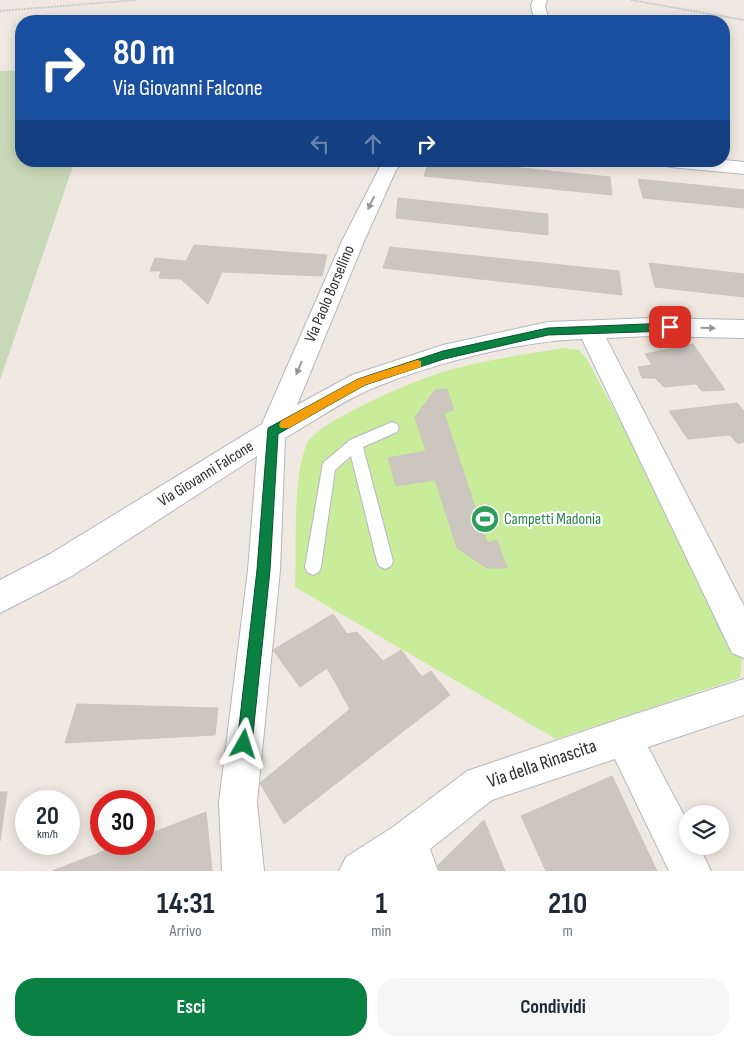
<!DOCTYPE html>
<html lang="it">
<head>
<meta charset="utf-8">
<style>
  :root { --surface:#fff; --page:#f6f6f7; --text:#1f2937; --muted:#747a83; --accent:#0b8043 }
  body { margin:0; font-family:"Sofia Sans Condensed",sans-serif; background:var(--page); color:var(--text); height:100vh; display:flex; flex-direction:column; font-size:19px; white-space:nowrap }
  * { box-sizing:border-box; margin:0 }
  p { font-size:16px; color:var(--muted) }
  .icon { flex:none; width:28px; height:28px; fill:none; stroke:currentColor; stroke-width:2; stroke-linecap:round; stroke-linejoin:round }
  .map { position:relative; height:871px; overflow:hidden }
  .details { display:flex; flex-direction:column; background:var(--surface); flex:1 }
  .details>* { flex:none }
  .top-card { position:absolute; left:15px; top:15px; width:715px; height:152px; border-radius:20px; box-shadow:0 2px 12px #0003; background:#1a4fa0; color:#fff; overflow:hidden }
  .buttons { position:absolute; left:679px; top:805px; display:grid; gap:10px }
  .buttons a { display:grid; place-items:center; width:50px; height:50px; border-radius:50%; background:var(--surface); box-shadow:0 2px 12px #0003; font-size:25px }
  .speed { position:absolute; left:15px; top:790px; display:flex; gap:10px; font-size:25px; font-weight:700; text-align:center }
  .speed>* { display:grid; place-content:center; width:65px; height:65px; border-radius:50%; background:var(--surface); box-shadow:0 2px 12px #0003; line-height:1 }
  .speed small { font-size:12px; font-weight:400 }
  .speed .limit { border:8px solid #d22; background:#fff; color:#111 }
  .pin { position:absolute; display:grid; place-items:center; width:42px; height:42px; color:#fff; margin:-21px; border-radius:10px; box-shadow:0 2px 8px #0006 }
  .me { position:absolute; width:55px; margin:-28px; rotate:6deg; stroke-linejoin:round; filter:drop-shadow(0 0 4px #0008) }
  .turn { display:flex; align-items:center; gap:18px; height:105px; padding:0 15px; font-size:22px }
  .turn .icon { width:65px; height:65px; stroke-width:2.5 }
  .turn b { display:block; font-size:35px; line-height:42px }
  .lanes { display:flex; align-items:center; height:48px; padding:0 15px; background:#0003; justify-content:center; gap:25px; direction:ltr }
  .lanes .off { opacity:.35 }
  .eta { display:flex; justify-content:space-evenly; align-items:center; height:85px; text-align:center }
  .eta b { font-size:30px; font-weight:700; line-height:35px }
  .action { display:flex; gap:10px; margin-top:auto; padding:10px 15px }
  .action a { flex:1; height:58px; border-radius:20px; background:var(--accent); color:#fff; font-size:20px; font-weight:700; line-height:58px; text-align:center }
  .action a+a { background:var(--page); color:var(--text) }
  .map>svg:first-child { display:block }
  .cemetery { fill:#c8d9b8 }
  .pitch { fill:#c9ec9a }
  .building { fill:#cbc7bf; stroke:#cbc5ba }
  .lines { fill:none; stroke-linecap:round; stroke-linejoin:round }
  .service-casing { stroke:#b4b7c1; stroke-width:2 }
  .minor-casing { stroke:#b4b7c1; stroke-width:2 }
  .path { stroke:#c9c9c9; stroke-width:2; stroke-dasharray:2 1; stroke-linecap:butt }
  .service { fill:#fff; fill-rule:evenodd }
  .minor { fill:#fff; fill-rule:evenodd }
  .oneway { fill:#969696 }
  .route { fill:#0b8043; stroke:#07532c }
  .slow { fill:#f59e0b }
  .labels { text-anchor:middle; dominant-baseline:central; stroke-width:4; stroke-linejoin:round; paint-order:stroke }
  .street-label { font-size:16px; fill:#2e2e2e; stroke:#fff }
  .leisure-label { font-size:16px; fill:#27864d; stroke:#fff; text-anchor:start }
  .near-street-label { font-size:19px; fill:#2e2e2e; stroke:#fff }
</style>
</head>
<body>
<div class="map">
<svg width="744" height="871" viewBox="0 0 744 871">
  <rect width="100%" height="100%" fill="#efe9e1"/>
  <!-- cemetery -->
  <polygon class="cemetery" points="21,70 21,161 187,161 186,165 73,166 0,380 0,71"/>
  <!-- pitch -->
  <path class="pitch" d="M565,348L579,350L587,359L743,652L740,678L556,739L295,587C297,549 292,477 307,444C317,421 420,378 446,371C485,360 525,354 565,348Z"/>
  <!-- building -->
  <g class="building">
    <polygon points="429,161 452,161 610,177 612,195 424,176"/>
    <polygon points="638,179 744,190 744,208 643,198"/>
    <polygon points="398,198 548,214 548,235 396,218"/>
    <polygon points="194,245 327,255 322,276 222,272 208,304 181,279 159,278 161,271 150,271 155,258 186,261"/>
    <polygon points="390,247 619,271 622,295 383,268"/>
    <polygon points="649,263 744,274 744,297 655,287"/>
    <polygon points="693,344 725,390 702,391 696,384 664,387 655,378 642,378 638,367 652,365 645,354"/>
    <polygon points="447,389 454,410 444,413 487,543 497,540 507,568 487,568 457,548 435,480 396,486 388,458 426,451 415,417 435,390"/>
    <polygon points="737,403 744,411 744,442 738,444 730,435 688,439 669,411"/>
    <polygon points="333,614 347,634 357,632 383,661 401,650 422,677 431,671 450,695 284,824 260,783 350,709 327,668 300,687 273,650"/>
    <polygon points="77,704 218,708 215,735 65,743"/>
    <polygon points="612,776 657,871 546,871 521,816"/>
    <polygon points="0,792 7,792 0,841"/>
    <polygon points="206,812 212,871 52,871 122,844 144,844 144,836"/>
    <polygon points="484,820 505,871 440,871 438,865"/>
  </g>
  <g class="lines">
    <defs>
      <polygon id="service" points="392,422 397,424 399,428 397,432 363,447 393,561 391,566 385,569 379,566 377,561 351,456 335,470 321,567 319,572 313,575 307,572 305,567 323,463 350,440"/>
      <g id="minor">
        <polygon points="533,0 547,0 545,6 549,21 535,21 531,6"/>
        <polygon points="724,160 744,162 744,174 671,167 664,165 662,161"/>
        <path d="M383,161H404L396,170L365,239L297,405L352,375L443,345L548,322L651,318L744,320V338L651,336L606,338L744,606V658L732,653L582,339C518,341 431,364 371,389C342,401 313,422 285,438L280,570L257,802L264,871H222L219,802L248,570L257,456L72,576L0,613V580L50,554L262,424L343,239Z"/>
        <polygon points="744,679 744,715 648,747 688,823 688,846 699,846 711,871 669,871 615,759 492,800 430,849 438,871 339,871 346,857 393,827 467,771 623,718"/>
      </g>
    </defs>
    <!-- service casing -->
    <use href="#service" class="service-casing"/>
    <!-- minor casing -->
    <use href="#minor" class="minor-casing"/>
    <!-- path -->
    <g class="path">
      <polyline points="631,0 744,20"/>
      <polyline points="0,11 136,0"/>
    </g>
    <!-- service -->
    <use href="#service" class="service"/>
    <!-- minor -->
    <use href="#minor" class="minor"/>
  </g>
  <!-- one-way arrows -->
  <defs><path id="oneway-solid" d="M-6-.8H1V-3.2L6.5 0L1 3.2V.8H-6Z" transform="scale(1.25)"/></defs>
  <g class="oneway">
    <use href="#oneway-solid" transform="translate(371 203) rotate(115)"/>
    <use href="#oneway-solid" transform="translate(708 328) rotate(2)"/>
    <use href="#oneway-solid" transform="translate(299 368) rotate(113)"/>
  </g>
  <!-- route -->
  <polygon class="route" points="670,323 674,327 670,331 548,335 444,359 365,385 278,434 270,570 252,744 250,749 244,752 239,749 237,744 257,570 268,428 358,379 443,351 548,328"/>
  <!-- slow -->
  <polygon class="slow" points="417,360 421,361 421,367 365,385 289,428 281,428 279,425 281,421 358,379"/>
  <!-- icons -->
  <defs>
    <symbol id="stadium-disc" viewBox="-11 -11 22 22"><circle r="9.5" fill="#2e9e5b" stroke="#fff"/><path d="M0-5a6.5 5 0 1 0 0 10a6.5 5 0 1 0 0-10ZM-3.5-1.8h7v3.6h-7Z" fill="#fff"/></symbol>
  </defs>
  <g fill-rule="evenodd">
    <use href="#stadium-disc" x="469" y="503" width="32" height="32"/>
  </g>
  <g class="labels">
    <!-- street labels -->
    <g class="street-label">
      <text transform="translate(330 294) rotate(-67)">Via Paolo Borsellino</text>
      <text transform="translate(206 474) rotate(-32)">Via Giovanni Falcone</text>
    </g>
    <!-- leisure labels -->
    <g class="leisure-label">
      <text x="504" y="519">Campetti Madonia</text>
    </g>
    <!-- near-street labels -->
    <g class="near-street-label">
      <text transform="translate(542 764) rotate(-19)">Via della Rinascita</text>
    </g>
  </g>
</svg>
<div class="buttons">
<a><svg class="icon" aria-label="layers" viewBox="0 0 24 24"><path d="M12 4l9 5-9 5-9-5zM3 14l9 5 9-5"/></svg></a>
</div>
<div class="speed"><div>20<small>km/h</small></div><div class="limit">30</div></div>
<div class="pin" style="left:670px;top:327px;background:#d93025"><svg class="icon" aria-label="arrive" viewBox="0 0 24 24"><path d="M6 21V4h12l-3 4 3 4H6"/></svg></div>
<svg class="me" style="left:244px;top:744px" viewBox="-20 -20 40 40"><path d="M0-17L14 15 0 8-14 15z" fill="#0b8043" stroke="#fff" stroke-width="4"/></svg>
<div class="top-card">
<div class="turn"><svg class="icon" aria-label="right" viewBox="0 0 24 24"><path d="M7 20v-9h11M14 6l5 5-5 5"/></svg><div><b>80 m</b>Via Giovanni Falcone</div></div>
<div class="lanes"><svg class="icon off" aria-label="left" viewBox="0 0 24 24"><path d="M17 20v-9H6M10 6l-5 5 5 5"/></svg><svg class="icon off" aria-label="ahead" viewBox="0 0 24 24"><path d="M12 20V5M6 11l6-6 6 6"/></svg><svg class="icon" aria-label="right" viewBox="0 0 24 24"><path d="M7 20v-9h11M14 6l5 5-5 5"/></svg></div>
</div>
</div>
<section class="details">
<div class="eta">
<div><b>14:31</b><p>Arrivo</p></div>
<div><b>1</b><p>min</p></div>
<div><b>210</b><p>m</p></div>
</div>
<div class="action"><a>Esci</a><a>Condividi</a></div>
</section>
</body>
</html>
